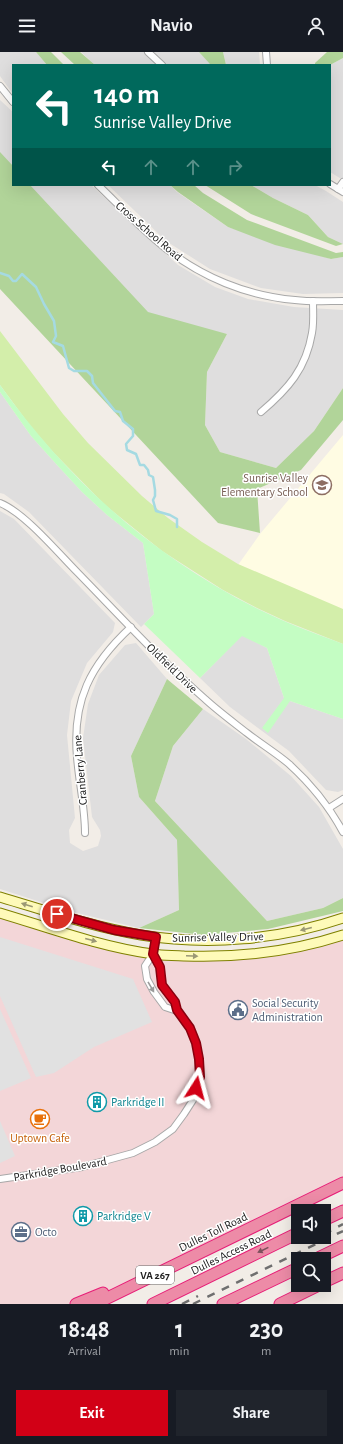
<!DOCTYPE html>
<html lang="en">
<head>
<meta charset="utf-8">
<style>
  :root { --surface:#171b24; --page:#20242c; --text:#f1f3f6; --muted:#9ea1a6; --accent:#d20016 }
  body { margin:0; font-family:"Alegreya Sans",sans-serif; background:var(--page); color:var(--text); height:100vh; display:flex; flex-direction:column; font-size:15px; white-space:nowrap }
  * { box-sizing:border-box; margin:0 }
  p { font-size:13px; color:var(--muted) }
  .icon { flex:none; width:22px; height:22px; fill:none; stroke:currentColor; stroke-width:2; stroke-linecap:round; stroke-linejoin:round }
  .map { position:relative; height:1252px; overflow:hidden }
  .panel { display:flex; flex-direction:column; background:var(--surface); flex:1 }
  .panel>* { flex:none }
  .banner { position:absolute; left:12px; top:12px; width:319px; height:122px; border-radius:0px; box-shadow:0 4px 16px #0002; background:#00695c; color:#fff; overflow:hidden }
  .fabs { position:absolute; left:291px; top:1152px; display:grid; gap:8px }
  .fabs a { display:grid; place-items:center; width:40px; height:40px; border-radius:0px; background:var(--surface); box-shadow:0 4px 16px #0002; font-size:20px }
  .pin { position:absolute; display:grid; place-items:center; width:34px; height:34px; color:#fff; margin:-17px; border:2px solid #fff; border-radius:50%; box-shadow:0 1px 4px #0007 }
  .me { position:absolute; width:44px; margin:-22px; rotate:9deg; stroke-linejoin:round; filter:drop-shadow(0 0 3px #0008) }
  .turn { display:flex; align-items:center; gap:14px; height:84px; padding:0 16px; font-size:18px }
  .turn .icon { width:52px; height:52px; stroke-width:2.5 }
  .turn b { display:block; font-size:28px; line-height:34px }
  .lanes { display:flex; align-items:center; height:38px; padding:0 16px; background:#0003; justify-content:center; gap:20px; direction:ltr }
  .lanes .off { opacity:.35 }
  .eta { display:flex; justify-content:space-evenly; align-items:center; height:68px; text-align:center }
  .eta b { font-size:24px; font-weight:700; line-height:28px }
  .primary-button { display:flex; gap:8px; margin-top:auto; padding:8px 16px }
  .primary-button a { flex:1; height:46px; border-radius:0px; background:var(--accent); color:#fff; font-size:16px; font-weight:700; line-height:46px; text-align:center }
  .primary-button a+a { background:var(--page); color:var(--text) }
  header { display:flex; justify-content:space-between; align-items:center; height:52px; padding:0 16px; background:var(--surface); font-size:18px; font-weight:700 }
  .map>svg:first-child { display:block }
  .residential { fill:#dfdede }
  .commercial { fill:#f3d6d8 }
  .education { fill:#fffce3 }
  .grass { fill:#d3eeaa }
  .forest { fill:#b1d499 }
  .park { fill:#c4fdc3 }
  .parking { fill:#e1e1e1 }
  .lines { fill:none; stroke-linecap:round; stroke-linejoin:round }
  .stream { stroke:#a5dae2; stroke-width:2.5 }
  .street-casing { stroke:#a8a8a8; stroke-width:8 }
  .secondary-casing { stroke:#7f8000; stroke-width:11 }
  .highway-casing { stroke:#e71d77; stroke-width:13 }
  .street { stroke:#fff; stroke-width:6 }
  .secondary { stroke:#fefab9; stroke-width:9 }
  .highway { stroke:#ed8ba7; stroke-width:11 }
  .rail { stroke:#6f6f6f; stroke-width:2.5; stroke-dasharray:8 8; stroke-linecap:butt }
  .oneway { fill:#9b9875 }
  .oneway2 { fill:#9b9b9b }
  .oneway3 { fill:#7d515d }
  .route-casing { stroke:#88000e; stroke-width:10 }
  .route { stroke:#d20016; stroke-width:7 }
  .labels { text-anchor:middle; dominant-baseline:central; stroke-width:3; stroke-linejoin:round; paint-order:stroke }
  .shield { fill:#fff; stroke:#646464; stroke-width:1 }
  .shield-label { font-size:11px; font-weight:bold; fill:#212121 }
  .street-label { font-size:12px; fill:#212121; stroke:#fff }
  .education-label { font-size:12px; fill:#785e54; stroke:#fff; text-anchor:end }
  .service-label { font-size:12px; fill:#4e5e75; stroke:#fff; text-anchor:start }
  .culture-label { font-size:12px; fill:#0d838f; stroke:#fff; text-anchor:start }
  .food-label { font-size:12px; fill:#c56008; stroke:#fff }
</style>
</head>
<body>
<header><svg class="icon" aria-label="menu" viewBox="0 0 24 24"><path d="M4 6h16M4 12h16M4 18h16"/></svg>Navio<svg class="icon" aria-label="person" viewBox="0 0 24 24"><circle cx="12" cy="8" r="4"/><path d="M4 21q1-7 8-7t8 7"/></svg></header>
<div class="map">
<svg width="343" height="1252" viewBox="0 0 343 1252">
  <rect width="100%" height="100%" fill="#f2ede7"/>
  <!-- residential -->
  <g class="residential">
    <polygon points="0,0 36,0 47,13 13,13 13,42 0,24"/>
    <polygon points="81,0 199,0 213,13 95,13"/>
    <polygon points="223,0 259,0 260,13 226,13"/>
    <polygon points="343,6 343,128 330,120 330,13"/>
    <polygon points="0,48 13,60 13,133 91,133 178,213 215,235 248,247 294,255 343,258 343,336 314,379 276,416 220,400 205,373 207,320 227,282 144,266 0,129"/>
    <polygon points="108,133 170,133 177,140 228,175 331,207 343,205 343,241 303,242 261,236 210,217 166,189"/>
    <polygon points="251,133 315,133 326,139 343,150 343,192 328,185 308,163 273,146"/>
    <polygon points="0,340 31,384 57,413 82,440 107,463 143,491 154,562 141,575 29,460 4,442 0,441"/>
    <polygon points="0,459 14,467 115,571 113,580 87,611 71,649 67,683 75,766 69,778 70,791 83,799 98,794 101,784 100,778 92,765 83,686 88,652 99,623 125,593 136,591 167,627 131,704 139,745 177,788 179,858 139,876 69,859 0,837"/>
    <polygon points="242,583 267,596 284,646 290,649 343,667 343,738 338,740 326,738 289,699 230,655 200,626"/>
    <polygon points="203,657 246,687 291,724 319,755 343,797 343,846 323,856 267,869 155,749 173,694"/>
  </g>
  <!-- commercial -->
  <polygon class="commercial" points="0,866 139,900 255,903 343,882 343,1133 201,1201 78,1252 0,1252"/>
  <!-- education -->
  <polygon class="education" points="343,383 343,558 238,513 260,482"/>
  <!-- grass -->
  <polygon class="grass" points="0,279 63,362 88,391 142,444 168,466 202,490 238,512 343,557 343,592 285,569 257,556 223,538 162,499 105,453 54,401 31,375 0,333"/>
  <!-- forest -->
  <g class="forest">
    <polygon points="36,0 51,0 64,13 47,13"/>
    <polygon points="61,0 80,0 95,13 75,13"/>
    <polygon points="199,0 223,0 226,13 210,12"/>
    <polygon points="327,0 343,0 343,6 330,13 315,13 315,11"/>
    <polygon points="0,100 13,114 13,133 30,133 148,260 227,282 207,320 205,373 220,400 276,416 314,379 343,336 343,368 301,418 257,437 260,481 218,471 0,237"/>
    <polygon points="170,133 194,133 203,141 247,168 336,201 343,200 343,205 331,207 275,193 228,175 178,140"/>
    <polygon points="205,133 251,133 273,146 308,163 328,185 343,192 336,194 251,162"/>
    <polygon points="167,627 203,657 173,694 155,749 267,869 323,856 343,846 343,859 268,877 204,883 139,876 179,858 177,788 139,745 131,704"/>
  </g>
  <!-- park -->
  <path class="park" d="M0,333C68,428 151,503 256,556C284,570 314,581 343,592V667L290,649L268,681L262,676L284,646L267,596L242,584L200,626L144,572L154,562L143,491L107,463L82,440L57,413L31,384L0,340Z"/>
  <!-- parking -->
  <g class="parking">
    <polygon points="0,885 133,927 152,970 94,995 54,1021 36,1025 0,944"/>
    <polygon points="0,957 31,1026 0,1039"/>
    <polygon points="0,1069 15,1104 0,1111"/>
  </g>
  <g class="lines">
    <!-- stream -->
    <polyline class="stream" points="0,221 9,224 13,229 16,229 22,222 36,235 44,252 54,269 56,284 53,290 63,294 69,316 74,319 87,319 92,324 93,331 115,359 120,360 123,369 133,377 133,384 126,392 127,398 136,402 140,413 144,413 148,418 149,423 153,425 155,438 155,444 153,448 156,459 170,463 177,467 177,475"/>
    <defs>
      <g id="street">
        <polyline points="148,0 162,13"/>
        <polyline points="266,0 267,13"/>
        <polyline points="0,34 13,50"/>
        <polyline points="330,132 343,140"/>
        <path d="M98,133C120,154 141,177 164,195C201,225 247,244 295,248C311,250 327,249 343,249"/>
        <polyline points="338,137 343,130"/>
        <path d="M261,360C288,337 306,317 312,281C314,270 313,260 313,249"/>
        <path d="M0,451C25,461 58,501 78,521C120,564 160,608 205,647C218,659 233,670 247,681C261,692 276,701 289,712C311,732 329,754 343,780"/>
        <polyline points="329,756 343,747"/>
        <path d="M85,781C85,756 79,731 77,705C72,649 90,613 131,575"/>
        <polyline points="156,885 153,902 145,914 147,927 154,940 165,955 177,959"/>
        <polyline points="0,1127 82,1115 133,1101 155,1090 173,1077 184,1062 193,1048 200,1025 199,1007 196,991 190,976 177,959 175,950 162,933 160,915 153,902"/>
      </g>
      <g id="secondary">
        <path d="M0,845C47,859 93,875 141,883C208,894 279,888 343,866"/>
        <path d="M0,861C50,876 101,895 153,902C163,904 174,903 184,904C238,906 291,900 343,883"/>
      </g>
      <g id="highway">
        <polyline points="324,1168 343,1159"/>
        <polyline points="316,1207 343,1194"/>
        <polyline points="324,1230 343,1221"/>
        <polyline points="76,1252 103,1241"/>
        <polyline points="95,1252 343,1131"/>
        <polyline points="153,1252 298,1181"/>
        <polyline points="223,1252 298,1216"/>
        <polyline points="280,1252 319,1233"/>
      </g>
    </defs>
    <!-- street casing -->
    <use href="#street" class="street-casing"/>
    <!-- secondary casing -->
    <use href="#secondary" class="secondary-casing"/>
    <!-- highway casing -->
    <use href="#highway" class="highway-casing"/>
    <!-- street -->
    <use href="#street" class="street"/>
    <!-- secondary -->
    <use href="#secondary" class="secondary"/>
    <!-- highway -->
    <use href="#highway" class="highway"/>
    <!-- rail -->
    <g class="rail">
      <polyline points="324,1182 343,1172"/>
      <polyline points="182,1252 198,1244"/>
      <polyline points="193,1252 343,1179"/>
    </g>
  </g>
  <!-- one-way arrows -->
  <defs><path id="oneway-solid" d="M-6-.8H1V-3.2L6.5 0L1 3.2V.8H-6Z"/></defs>
  <g class="oneway">
    <use href="#oneway-solid" transform="translate(27 853) rotate(-163)"/>
    <use href="#oneway-solid" transform="translate(306 877) rotate(166)"/>
    <use href="#oneway-solid" transform="translate(91 888) rotate(15)"/>
    <use href="#oneway-solid" transform="translate(192 904) rotate(2)"/>
  </g>
  <use class="oneway2" href="#oneway-solid" transform="translate(151 935) rotate(60)"/>
  <use class="oneway3" href="#oneway-solid" transform="translate(263 1198) rotate(154)"/>
  <g class="lines">
    <defs>
      <polyline id="route" points="57,862 114,878 156,885 153,902 160,915 162,933 175,950 177,958 190,976 196,991 199,1007 200,1025 196,1036"/>
    </defs>
    <!-- route casing -->
    <use href="#route" class="route-casing"/>
    <!-- route -->
    <use href="#route" class="route"/>
  </g>
  <!-- icons -->
  <defs>
    <symbol id="school-ring" viewBox="-11 -11 22 22"><circle r="9.5" fill="#fff" stroke="#8d6e63" stroke-width="1.5"/><path d="M0-5L7-2L0 1L-7-2ZM-4 1L0 2.5L4 1V4Q0 6-4 4Z" fill="#8d6e63"/></symbol>
    <symbol id="civic-ring" viewBox="-11 -11 22 22"><circle r="9.5" fill="#fff" stroke="#5c6f8a" stroke-width="1.5"/><path d="M-.6-6.5H3V-4.5H.6V-3L4-1V1h2V6H-6V1h2V-1L-.6-3ZM-1.2 2.5V6h2.4V2.5Z" fill="#5c6f8a"/></symbol>
    <symbol id="building-ring" viewBox="-11 -11 22 22"><circle r="9.5" fill="#fff" stroke="#0f9aa8" stroke-width="1.5"/><path d="M-4-6H4V6H1V3H-1V6H-4ZM-2.5-4.3h1.7v1.8h-1.7ZM.8-4.3h1.7v1.8H.8ZM-2.5-1h1.7V.8h-1.7ZM.8-1h1.7V.8H.8Z" fill="#0f9aa8"/></symbol>
    <symbol id="cafe-ring" viewBox="-11 -11 22 22"><circle r="9.5" fill="#fff" stroke="#e8710a" stroke-width="1.5"/><path d="M-5.5-4.5H6V0H3Q3 3.5 0 3.5H-2.5Q-5.5 3.5-5.5 0ZM3-3.2v2h1.7v-2ZM-6 4.5H4V6H-6Z" fill="#e8710a"/></symbol>
    <symbol id="office-ring" viewBox="-11 -11 22 22"><circle r="9.5" fill="#fff" stroke="#5c6f8a" stroke-width="1.5"/><path d="M-6-3h4V-5.5h4V-3h4V5H-6ZM-1-4.5V-3h2v-1.5ZM-6 0V1H6V0Z" fill="#5c6f8a"/></symbol>
  </defs>
  <g fill-rule="evenodd">
    <use href="#school-ring" x="311" y="422" width="22" height="22"/>
    <use href="#civic-ring" x="227" y="947" width="22" height="22"/>
    <use href="#building-ring" x="86" y="1039" width="22" height="22"/>
    <use href="#cafe-ring" x="29" y="1056" width="22" height="22"/>
    <use href="#building-ring" x="72" y="1153" width="22" height="22"/>
    <use href="#office-ring" x="10" y="1169" width="22" height="22"/>
  </g>
  <g class="labels">
    <!-- shield labels -->
    <rect class="shield" x="136" y="1214" width="38" height="18" rx="3"/>
    <g class="shield-label">
      <text x="155" y="1223">VA 267</text>
    </g>
    <!-- street labels -->
    <g class="street-label">
      <text transform="translate(149 179) rotate(41)">Cross School Road</text>
      <text transform="translate(172 616) rotate(44)">Oldfield Drive</text>
      <text transform="translate(80 718) rotate(-95)">Cranberry Lane</text>
      <text transform="translate(218 885) rotate(-1)">Sunrise Valley Drive</text>
      <text transform="translate(60 1117) rotate(-10)">Parkridge Boulevard</text>
      <text transform="translate(213 1180) rotate(-26)">Dulles Toll Road</text>
      <text transform="translate(231 1200) rotate(-26)">Dulles Access Road</text>
    </g>
    <!-- education labels -->
    <g class="education-label">
      <text x="308" y="426">Sunrise Valley<tspan x="308" dy="14">Elementary School</tspan></text>
    </g>
    <!-- service labels -->
    <g class="service-label">
      <text x="252" y="951">Social Security<tspan x="252" dy="14">Administration</tspan></text>
      <text x="35" y="1180">Octo</text>
    </g>
    <!-- culture labels -->
    <g class="culture-label">
      <text x="111" y="1050">Parkridge II</text>
      <text x="97" y="1164">Parkridge V</text>
    </g>
    <!-- food labels -->
    <g class="food-label">
      <text x="40" y="1086">Uptown Cafe</text>
    </g>
  </g>
</svg>
<div class="fabs">
<a><svg class="icon" aria-label="sound" viewBox="0 0 24 24"><path d="M4 9h4l5-4v14l-5-4H4zM17 9q2 3 0 6"/></svg></a>
<a><svg class="icon" aria-label="search" viewBox="0 0 24 24"><circle cx="10" cy="10" r="6"/><path d="M15 15l6 6"/></svg></a>
</div>
<div class="pin" style="left:57px;top:862px;background:#d93025"><svg class="icon" aria-label="arrive" viewBox="0 0 24 24"><path d="M6 21V4h12l-3 4 3 4H6"/></svg></div>
<svg class="me" style="left:196px;top:1036px" viewBox="-20 -20 40 40"><path d="M0-17L14 15 0 8-14 15z" fill="#d20016" stroke="#fff" stroke-width="4"/></svg>
<div class="banner">
<div class="turn"><svg class="icon" aria-label="left" viewBox="0 0 24 24"><path d="M17 20v-9H6M10 6l-5 5 5 5"/></svg><div><b>140 m</b>Sunrise Valley Drive</div></div>
<div class="lanes"><svg class="icon" aria-label="left" viewBox="0 0 24 24"><path d="M17 20v-9H6M10 6l-5 5 5 5"/></svg><svg class="icon off" aria-label="ahead" viewBox="0 0 24 24"><path d="M12 20V5M6 11l6-6 6 6"/></svg><svg class="icon off" aria-label="ahead" viewBox="0 0 24 24"><path d="M12 20V5M6 11l6-6 6 6"/></svg><svg class="icon off" aria-label="right" viewBox="0 0 24 24"><path d="M7 20v-9h11M14 6l5 5-5 5"/></svg></div>
</div>
</div>
<section class="panel">
<div class="eta">
<div><b>18:48</b><p>Arrival</p></div>
<div><b>1</b><p>min</p></div>
<div><b>230</b><p>m</p></div>
</div>
<div class="primary-button"><a>Exit</a><a>Share</a></div>
</section>
</body>
</html>
